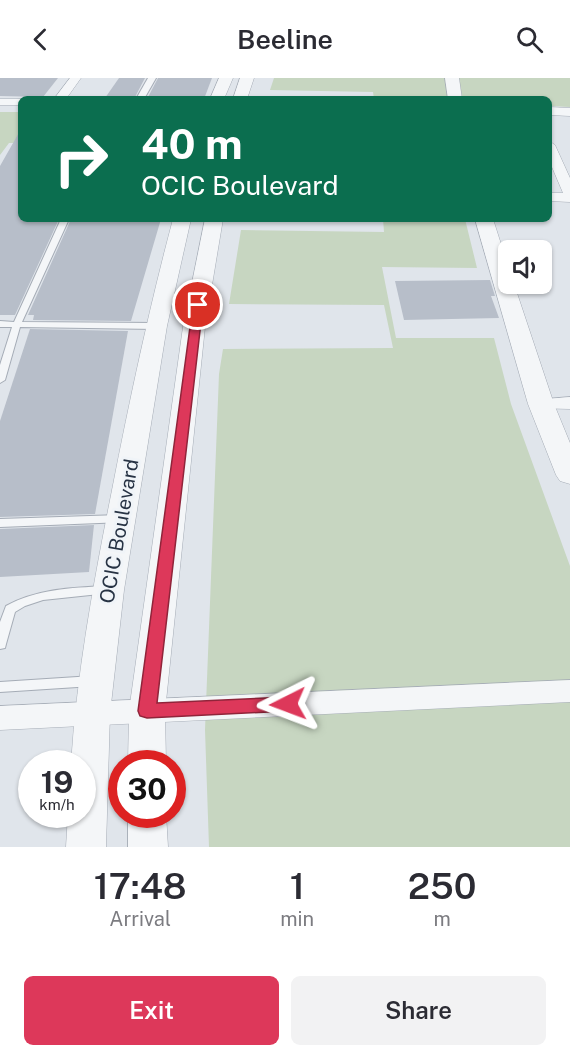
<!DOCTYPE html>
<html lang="en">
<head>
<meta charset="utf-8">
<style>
  :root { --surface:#fff; --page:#f2f2f3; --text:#2b2b33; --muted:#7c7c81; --accent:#dd385a }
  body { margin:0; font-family:"Public Sans",sans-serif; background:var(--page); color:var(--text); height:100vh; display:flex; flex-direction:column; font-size:22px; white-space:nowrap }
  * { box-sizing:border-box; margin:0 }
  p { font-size:20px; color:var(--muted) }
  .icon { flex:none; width:33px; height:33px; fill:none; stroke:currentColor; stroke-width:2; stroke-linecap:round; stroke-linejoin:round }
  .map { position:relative; height:769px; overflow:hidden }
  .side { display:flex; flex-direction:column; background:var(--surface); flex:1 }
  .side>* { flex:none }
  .guide { position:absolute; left:18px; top:18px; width:534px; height:126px; border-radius:9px; box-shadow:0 2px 4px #0004; background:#0b6e4f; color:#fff; overflow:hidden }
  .buttons { position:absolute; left:498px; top:162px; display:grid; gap:12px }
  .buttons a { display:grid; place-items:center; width:54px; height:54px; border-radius:9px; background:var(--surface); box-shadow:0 2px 4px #0004; font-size:30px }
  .speed { position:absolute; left:18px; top:672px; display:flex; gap:12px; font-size:30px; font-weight:700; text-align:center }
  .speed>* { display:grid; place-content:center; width:78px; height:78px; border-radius:50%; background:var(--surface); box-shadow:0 2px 4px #0004; line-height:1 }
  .speed small { font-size:15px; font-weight:400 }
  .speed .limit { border:9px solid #d22; background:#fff; color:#111 }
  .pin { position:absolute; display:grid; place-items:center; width:51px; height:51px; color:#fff; margin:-26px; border:3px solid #fff; border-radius:50%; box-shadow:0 2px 6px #0007 }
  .me { position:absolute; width:66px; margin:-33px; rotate:267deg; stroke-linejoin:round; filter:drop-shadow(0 0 4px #0008) }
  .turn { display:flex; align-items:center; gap:21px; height:126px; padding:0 24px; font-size:27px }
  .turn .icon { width:78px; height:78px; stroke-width:2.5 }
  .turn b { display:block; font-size:42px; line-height:51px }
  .eta { display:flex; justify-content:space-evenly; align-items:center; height:102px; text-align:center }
  .eta b { font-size:36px; font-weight:600; line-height:42px }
  .action { display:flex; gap:12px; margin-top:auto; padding:12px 24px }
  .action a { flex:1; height:69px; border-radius:9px; background:var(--accent); color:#fff; font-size:24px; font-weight:600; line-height:69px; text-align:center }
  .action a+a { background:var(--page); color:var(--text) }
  header { display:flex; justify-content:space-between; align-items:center; height:78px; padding:0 24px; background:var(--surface); font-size:27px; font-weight:600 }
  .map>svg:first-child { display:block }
  .green { fill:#c7d6c1 }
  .building { fill:#b7bec9 }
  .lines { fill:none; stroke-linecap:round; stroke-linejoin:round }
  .service-casing { stroke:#a5acb6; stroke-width:2 }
  .pedestrian-casing { stroke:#a5acb6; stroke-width:2 }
  .minor-casing { stroke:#a5acb6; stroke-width:1 }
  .tertiary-casing { stroke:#a5acb6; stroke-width:1 }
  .service { fill:#f4f6f8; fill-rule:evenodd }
  .pedestrian { fill:#f4f6f8; fill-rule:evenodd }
  .minor { fill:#f4f6f8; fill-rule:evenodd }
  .tertiary { fill:#f4f6f8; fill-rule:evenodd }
  .route { fill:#dd385a; stroke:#90243a; stroke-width:1.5 }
  .labels { text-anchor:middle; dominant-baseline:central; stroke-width:6; stroke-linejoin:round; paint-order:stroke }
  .street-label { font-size:20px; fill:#273344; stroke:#f0f4f8 }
</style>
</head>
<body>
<header><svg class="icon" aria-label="back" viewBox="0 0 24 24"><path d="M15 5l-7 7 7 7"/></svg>Beeline<svg class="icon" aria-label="search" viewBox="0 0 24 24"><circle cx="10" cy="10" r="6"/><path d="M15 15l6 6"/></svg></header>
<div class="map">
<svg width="570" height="769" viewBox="0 0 570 769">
  <rect width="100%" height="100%" fill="#e0e5eb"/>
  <!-- green -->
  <g class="green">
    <polygon points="274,0 570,0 570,29 549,28 549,21 374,21 373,14 270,12"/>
    <polygon points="0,34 21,34 21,65 9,65 0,77"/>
    <polygon points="383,141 465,141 477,190 382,189 396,260 494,260 511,326 570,488 570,769 209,769 205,652 219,296 223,271 393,270 384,227 229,226 241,152 384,154"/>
  </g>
  <!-- building -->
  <g class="building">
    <polygon points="0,0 58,0 43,19 0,18"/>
    <polygon points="119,0 145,0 134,21 105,20"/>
    <polygon points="158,0 212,0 204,21 147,21"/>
    <polygon points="21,51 21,141 59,141 15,237 0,237 0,88"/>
    <polygon points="71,141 161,141 131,243 33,242 34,237 28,237"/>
    <polygon points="490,202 495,218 491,218 499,240 404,242 395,203"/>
    <polygon points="30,251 128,253 95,436 0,439 0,343"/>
    <polygon points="94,447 89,494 0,499 0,451"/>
  </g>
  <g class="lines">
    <defs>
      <g id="service">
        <polygon points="61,141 69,141 22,244 156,245 160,248 156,251 20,249 5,302 0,305 0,287 12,249 0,249 0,243 14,244"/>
        <polygon points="120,437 124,438 126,441 124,444 0,449 0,441"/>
        <path d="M105,508L109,509L111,512L109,515L43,522L25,528L15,534L6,566L5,570L0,571V544L6,528C37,511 70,510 105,508Z"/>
        <polygon points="93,598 98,599 100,603 98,607 93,608 0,614 0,604"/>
      </g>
      <polygon id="pedestrian" points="148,0 156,0 144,21 136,21"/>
      <g id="minor">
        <polygon points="70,0 81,0 66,21 54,21"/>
        <polygon points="0,21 23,21 21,27 0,27"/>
        <polygon points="549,29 570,30 570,38 549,37"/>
        <polygon points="549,63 555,67 570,100 570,124 549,123 549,115 563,115 549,82"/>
        <polygon points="570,319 570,331 534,330 531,326 534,322"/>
        <polygon points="570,602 570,624 0,652 0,628"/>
      </g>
      <g id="tertiary">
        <polygon points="219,0 233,0 224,21 210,21"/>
        <polygon points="240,0 254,0 247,21 233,21"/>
        <polygon points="445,0 459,0 462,21 448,21"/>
        <path d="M173,141H191L167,248L124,512L110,635L106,769H66L68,736H82V686H71C77,593 94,502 112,412C130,320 149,231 173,141Z"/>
        <polygon points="205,141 223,141 205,249 165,633 166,686 128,686 129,633 183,249"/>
        <polygon points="475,141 493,141 508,188 508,206 514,206 554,326 570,365 570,406 560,403 556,397 528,326"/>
        <polygon points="128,736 166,736 168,769 128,769"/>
      </g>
    </defs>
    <!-- service casing -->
    <use href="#service" class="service-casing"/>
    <!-- pedestrian casing -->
    <use href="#pedestrian" class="pedestrian-casing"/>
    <!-- minor casing -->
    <use href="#minor" class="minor-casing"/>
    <!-- tertiary casing -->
    <use href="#tertiary" class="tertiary-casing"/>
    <!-- service -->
    <use href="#service" class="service"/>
    <!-- pedestrian -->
    <use href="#pedestrian" class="pedestrian"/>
    <!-- minor -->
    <use href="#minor" class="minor"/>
    <!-- tertiary -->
    <use href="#tertiary" class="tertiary"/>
  </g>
  <!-- route -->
  <polygon class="route" points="198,224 203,227 157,625 288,619 294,621 297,626 294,631 288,633 147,640 140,638 138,633 193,227"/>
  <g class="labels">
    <!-- street labels -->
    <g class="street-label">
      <text transform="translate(119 453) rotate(-80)">OCIC Boulevard</text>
    </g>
  </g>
</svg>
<div class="buttons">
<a><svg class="icon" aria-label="sound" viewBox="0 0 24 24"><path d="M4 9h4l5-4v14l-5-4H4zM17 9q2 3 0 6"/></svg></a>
</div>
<div class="speed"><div>19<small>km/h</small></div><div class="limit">30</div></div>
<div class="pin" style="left:198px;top:227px;background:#d93025"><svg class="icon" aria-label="arrive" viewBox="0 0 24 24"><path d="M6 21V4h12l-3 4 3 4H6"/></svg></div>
<svg class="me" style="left:288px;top:626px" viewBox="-20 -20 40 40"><path d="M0-17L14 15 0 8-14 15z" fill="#dd385a" stroke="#fff" stroke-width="4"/></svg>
<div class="guide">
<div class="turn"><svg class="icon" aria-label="right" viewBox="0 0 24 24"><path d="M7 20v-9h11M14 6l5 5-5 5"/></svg><div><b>40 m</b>OCIC Boulevard</div></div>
</div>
</div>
<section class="side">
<div class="eta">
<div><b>17:48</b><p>Arrival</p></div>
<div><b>1</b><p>min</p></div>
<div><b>250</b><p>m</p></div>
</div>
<div class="action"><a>Exit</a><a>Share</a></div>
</section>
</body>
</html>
